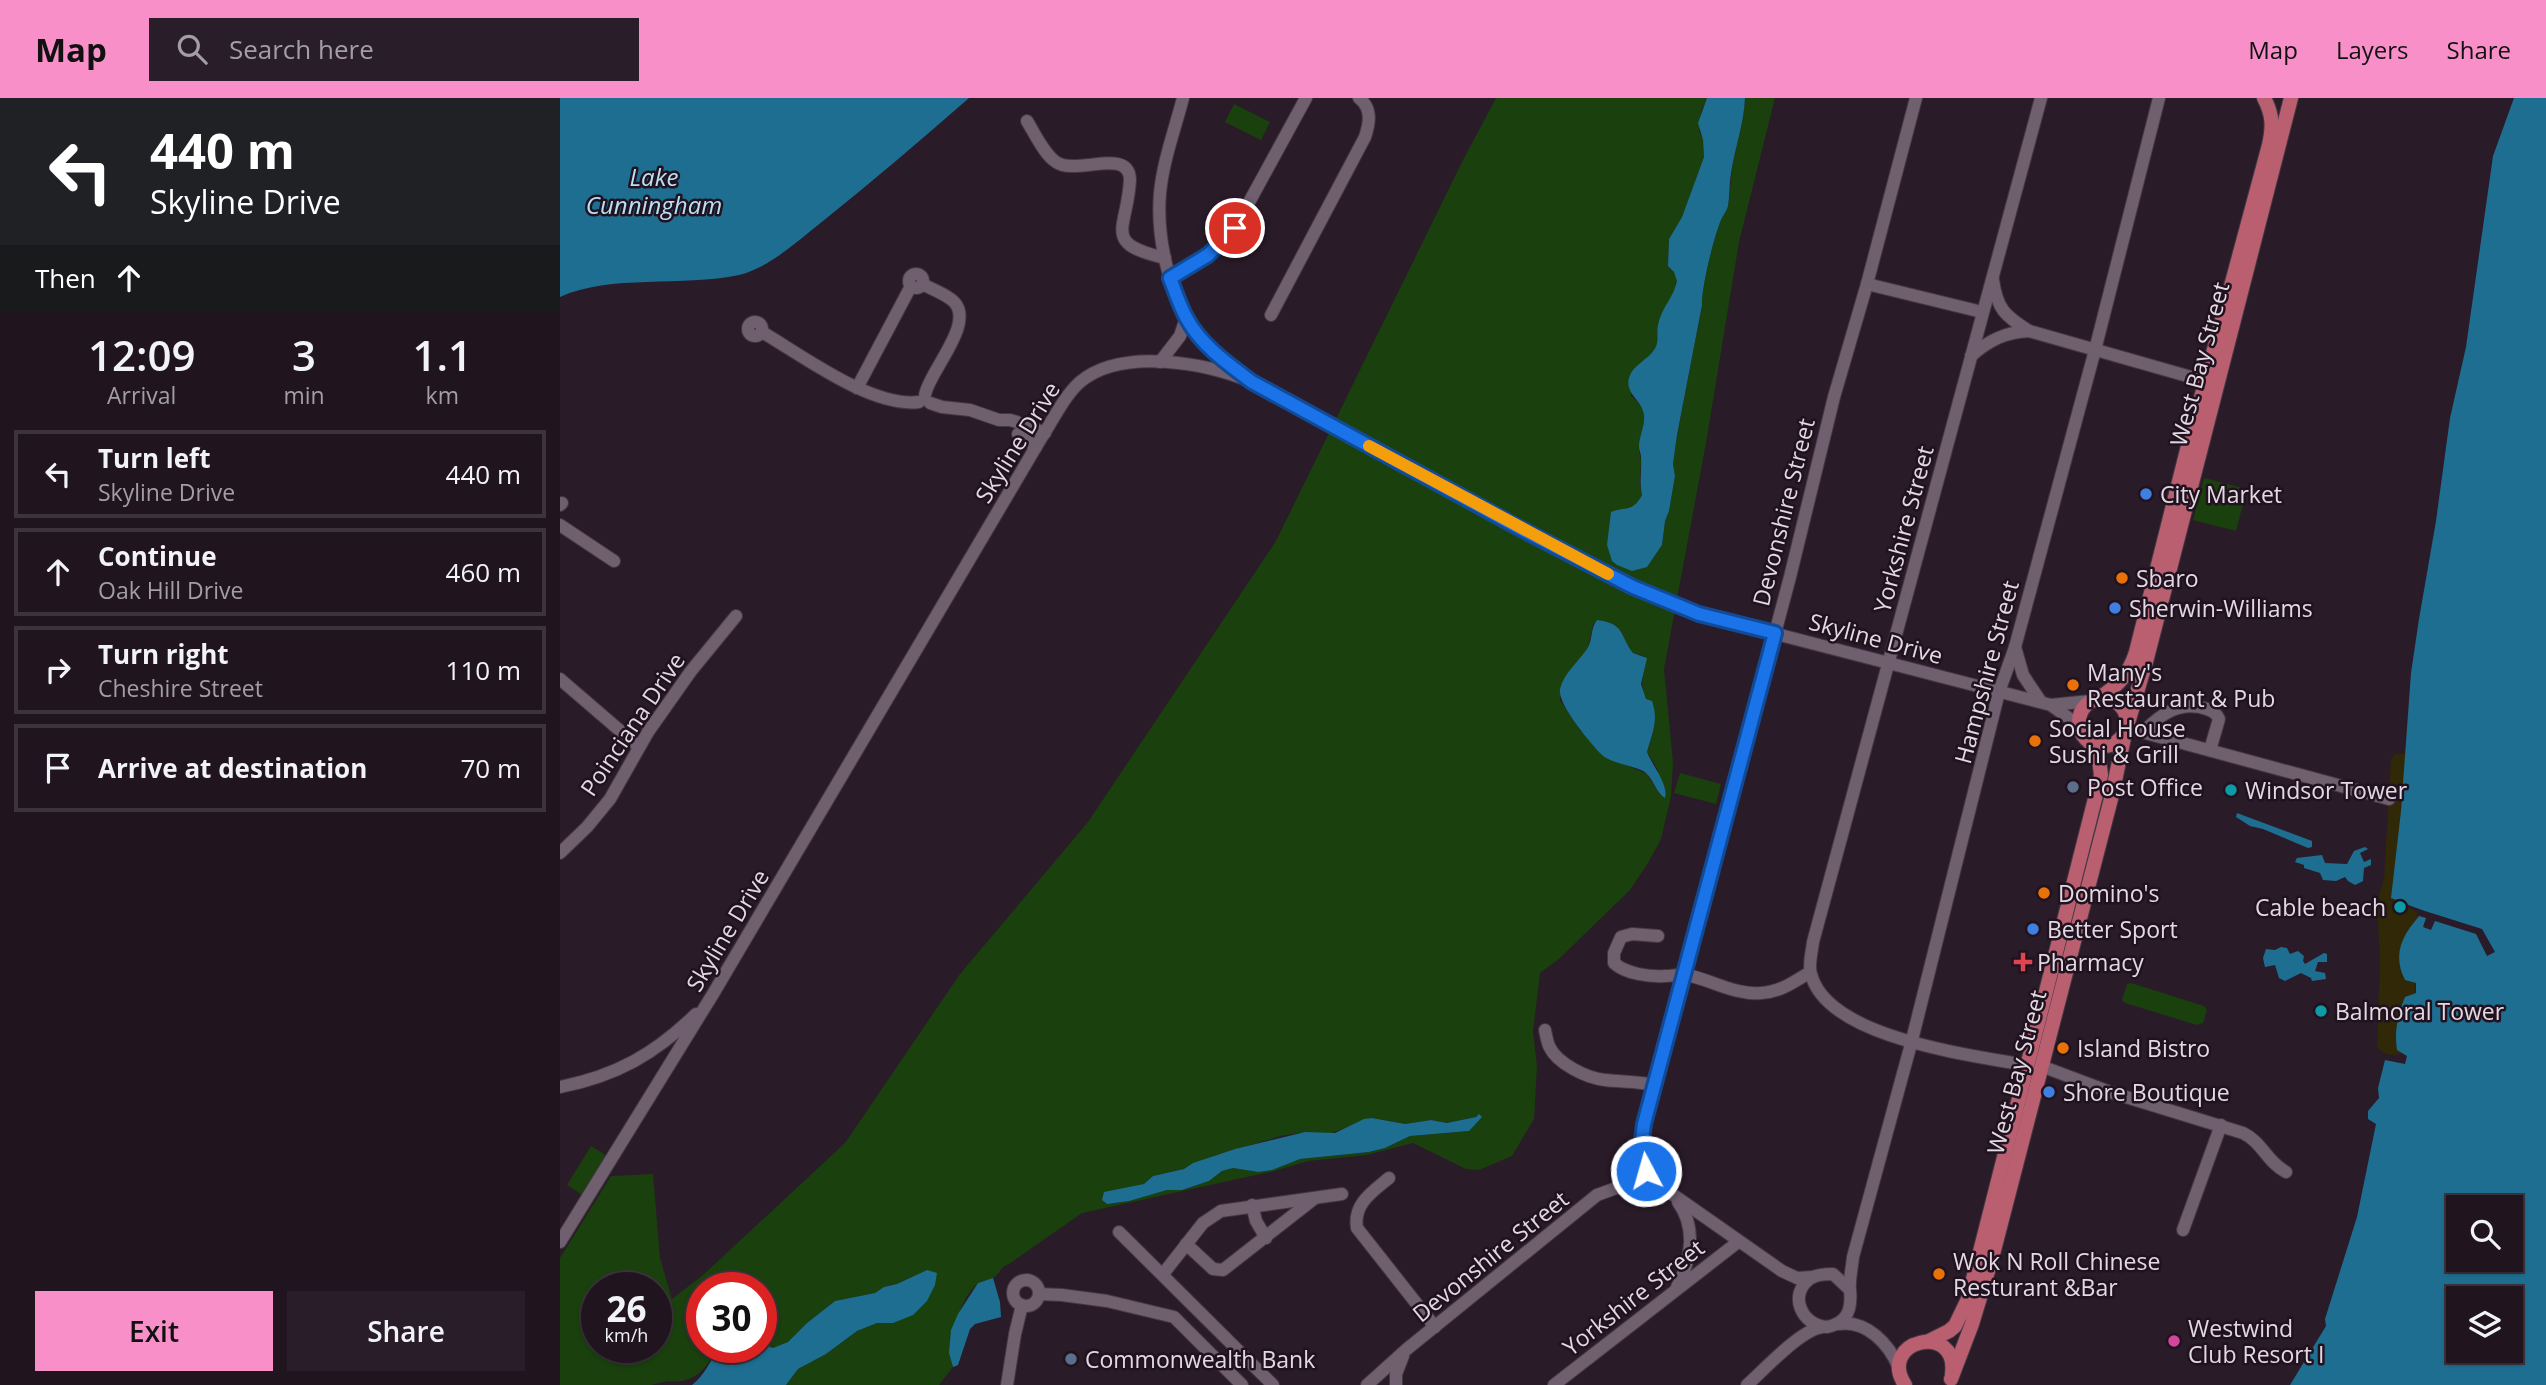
<!DOCTYPE html>
<html lang="en">
<head>
<meta charset="utf-8">
<style>
  :root { --surface:#20141f; --page:#281d28; --text:#f1f3f6; --muted:#a29ea4; --line:#3d333d; --accent:#f98fc9 }
  body { margin:0; font-family:"Open Sans",sans-serif; background:var(--page); color:var(--text); height:100vh; display:flex; flex-direction:column; font-size:26px; white-space:nowrap }
  * { box-sizing:border-box; margin:0 }
  p { font-size:23px; color:var(--muted) }
  .icon { flex:none; width:38px; height:38px; fill:none; stroke:currentColor; stroke-width:2; stroke-linecap:round; stroke-linejoin:round }
  .map { position:relative; flex:1; overflow:hidden }
  .details { display:flex; flex-direction:column; background:var(--surface); width:560px }
  .details>* { flex:none }
  .top-card { background:#202124; color:#fff; overflow:hidden }
  .controls { position:absolute; left:1886px; top:1097px; display:grid; gap:14px }
  .controls a { display:grid; place-items:center; width:77px; height:77px; border-radius:0px; background:var(--surface); box-shadow:0 2px 5px #0004,0 0 0 2px var(--line); font-size:35px }
  .speed { position:absolute; left:21px; top:1174px; display:flex; gap:14px; font-size:35px; font-weight:700; text-align:center }
  .speed>* { display:grid; place-content:center; width:91px; height:91px; border-radius:50%; background:var(--surface); box-shadow:0 2px 5px #0004,0 0 0 2px var(--line); line-height:1 }
  .speed small { font-size:18px; font-weight:400 }
  .speed .limit { border:10px solid #d22; background:#fff; color:#111 }
  .pin { position:absolute; display:grid; place-items:center; width:60px; height:60px; color:#fff; margin:-30px; border:4px solid #fff; border-radius:50%; box-shadow:0 2px 7px #0007 }
  .me { position:absolute; width:77px; margin:-38px; rotate:354deg; stroke-linejoin:round; filter:drop-shadow(0 0 5px #0008) }
  .turn { display:flex; align-items:center; gap:24px; height:147px; padding:0 35px; font-size:32px }
  .turn .icon { width:91px; height:91px; stroke-width:2.5 }
  .turn b { display:block; font-size:49px; line-height:60px }
  .then { display:flex; align-items:center; height:66px; padding:0 35px; background:#0003; gap:14px; font-size:26px }
  .eta { display:flex; justify-content:space-evenly; align-items:center; height:119px; text-align:center }
  .eta b { font-size:42px; font-weight:600; line-height:49px }
  .primary-button { display:flex; gap:14px; margin-top:auto; padding:14px 35px }
  .primary-button a { flex:1; height:80px; border-radius:0px; background:var(--accent); color:#111; font-size:28px; font-weight:600; line-height:80px; text-align:center }
  .primary-button a+a { background:var(--page); color:var(--text) }
  ul { padding:0; list-style:none }
  li { display:flex; align-items:center; gap:21px; height:88px; margin:0 14px 10px; padding:0 21px; border:4px solid var(--line); border-radius:0px }
  li div { flex:1 }
  li b { display:block; font-size:26px }
  li em { font-style:normal }
  header { display:flex; align-items:center; gap:42px; box-sizing:border-box; height:98px; padding:0 35px; background:var(--accent); color:#111 }
  header strong { font-size:33px }
  nav { display:flex; gap:38px; margin-inline-start:auto; font-size:24px }
  .search { width:490px; height:63px; background:var(--page); display:flex; align-items:center; gap:18px; box-sizing:border-box; padding:0 24px; border-radius:0px; color:var(--muted); font-size:26px }
  main { display:flex; flex:1; min-height:0 }
  .map>svg:first-child { display:block }
  .green { fill:#19400d; fill-rule:evenodd }
  .sand { fill:#302806 }
  .water { fill:#1e6e91; fill-rule:evenodd }
  .pier { fill:#2a1b29 }
  .lines { fill:none; stroke-linecap:round; stroke-linejoin:round }
  .minor-casing { stroke:#443943; stroke-width:14 }
  .major-casing { stroke:#443943; stroke-width:16 }
  .minor { stroke:#705f6f; stroke-width:12 }
  .major { stroke:#ba5f70; stroke-width:14 }
  .route-casing { stroke:#114b97; stroke-width:18 }
  .route { stroke:#1a73e8; stroke-width:12 }
  .slow { stroke:#f59e0b; stroke-width:12 }
  .shop-dot { fill:#3f7fe0; stroke:#20121f; stroke-width:2.5 }
  .food-dot { fill:#e8710a; stroke:#20121f; stroke-width:2.5 }
  .service-dot { fill:#5c6f8a; stroke:#20121f; stroke-width:2.5 }
  .culture-dot { fill:#0f9aa8; stroke:#20121f; stroke-width:2.5 }
  .health-dot { fill:#e0444e; stroke:#20121f; stroke-width:2.5 }
  .hotel-dot { fill:#d1479c; stroke:#20121f; stroke-width:2.5 }
  .labels { text-anchor:middle; dominant-baseline:central; stroke-width:5; stroke-linejoin:round; paint-order:stroke }
  .street-label { font-size:23px; fill:#e3d9e2; stroke:#20121f }
  .poi-label { font-size:23px; fill:#e3d9e2; stroke:#20121f; text-anchor:start }
  .water-label { font-size:24px; font-style:italic; fill:#bae0f5; stroke:#20121f }
</style>
</head>
<body>
<header>
<strong>Map</strong>
<div class="search"><svg class="icon" aria-label="search" viewBox="0 0 24 24"><circle cx="10" cy="10" r="6"/><path d="M15 15l6 6"/></svg>Search here</div>
<nav><a>Map</a><a>Layers</a><a>Share</a></nav>
</header>
<main>
<section class="details">
<div class="top-card">
<div class="turn"><svg class="icon" aria-label="left" viewBox="0 0 24 24"><path d="M17 20v-9H6M10 6l-5 5 5 5"/></svg><div><b>440 m</b>Skyline Drive</div></div>
<div class="then">Then<svg class="icon" aria-label="ahead" viewBox="0 0 24 24"><path d="M12 20V5M6 11l6-6 6 6"/></svg></div>
</div>
<div class="eta">
<div><b>12:09</b><p>Arrival</p></div>
<div><b>3</b><p>min</p></div>
<div><b>1.1</b><p>km</p></div>
</div>
<ul>
<li><svg class="icon" aria-label="left" viewBox="0 0 24 24"><path d="M17 20v-9H6M10 6l-5 5 5 5"/></svg><div><b>Turn left</b><p>Skyline Drive</p></div><em>440 m</em></li>
<li><svg class="icon" aria-label="ahead" viewBox="0 0 24 24"><path d="M12 20V5M6 11l6-6 6 6"/></svg><div><b>Continue</b><p>Oak Hill Drive</p></div><em>460 m</em></li>
<li><svg class="icon" aria-label="right" viewBox="0 0 24 24"><path d="M7 20v-9h11M14 6l5 5-5 5"/></svg><div><b>Turn right</b><p>Cheshire Street</p></div><em>110 m</em></li>
<li><svg class="icon" aria-label="arrive" viewBox="0 0 24 24"><path d="M6 21V4h12l-3 4 3 4H6"/></svg><div><b>Arrive at destination</b></div><em>70 m</em></li>
</ul>
<div class="primary-button"><a>Exit</a><a>Share</a></div>
</section>
<div class="map">
<svg width="1986" height="1287" viewBox="0 0 1986 1287">
  <rect width="100%" height="100%" fill="#2a1b29"/>
  <!-- green -->
  <g class="green">
    <path d="M936,0H1147L1141,14L1139,33L1143,42L1144,59L1122,119L1109,141L1108,168L1114,174L1118,183C1115,196 1106,205 1101,218C1097,227 1100,236 1098,245C1094,257 1081,265 1072,273L1071,298C1093,314 1082,326 1079,347C1078,353 1081,358 1081,364C1080,376 1079,385 1082,397C1076,409 1070,411 1057,412L1093,460L1102,447L1105,423L1109,413L1115,378L1113,366L1117,337L1142,207C1141,191 1154,138 1161,122C1163,117 1167,113 1168,108C1171,96 1170,82 1172,70C1176,46 1184,24 1185,0H1215L1179,144L1146,345L1104,571L1113,664L1111,699L1101,741L1088,765L1070,792L1000,860L980,875L973,933L977,968L974,1021L952,1058L919,1072L906,1071L853,1045L807,1057L748,1063L714,1073L522,1115L449,1166C440,1169 440,1176 433,1180C429,1183 421,1182 417,1186C399,1202 387,1246 393,1269L379,1287H226L238,1271L266,1256L297,1233L317,1225H333L367,1172L337,1186L324,1189L315,1195L275,1203L247,1225L228,1244L213,1250L201,1245V1190H142V1250H159C146,1268 137,1287 107,1283L91,1287H0V1160L51,1078L93,1076L100,1160L112,1201L143,1177L285,1045L400,876L528,724L716,443L903,62ZM1037,522C1065,526 1059,537 1073,555L1084,558C1088,575 1077,578 1086,601L1092,604C1098,622 1093,636 1087,654L1098,672V680L1105,689L1100,697L1087,676L1043,657L1020,632L1000,602L1002,586L1028,550L1033,527ZM919,1016L909,1033L850,1038L825,1050L809,1054L740,1061L698,1074L673,1070L662,1073L649,1083L622,1092H607L557,1105L568,1091L584,1086L593,1078L624,1071L656,1057L721,1038L745,1034L769,1036L812,1020L845,1026L871,1022L887,1025L916,1019ZM37,1190H96V1250H37Z"/>
    <polygon points="674,6 710,24 701,42 665,24"/>
    <polygon points="1644,380 1687,391 1676,433 1633,422"/>
    <polygon points="1120,675 1161,686 1156,706 1114,695"/>
    <polygon points="1571,885 1644,908 1647,912 1643,925 1637,927 1565,905 1562,902 1567,886"/>
    <polygon points="31,1048 49,1059 24,1098 7,1087"/>
  </g>
  <!-- sand -->
  <path class="sand" d="M1836,656H1844L1858,667L1864,813L1848,953C1834,958 1829,959 1817,950L1820,862L1817,804L1824,781L1831,661Z"/>
  <!-- water -->
  <g class="water">
    <path d="M0,0H409C361,42 313,83 263,123C237,143 211,169 179,177C123,189 50,176 0,199Z"/>
    <path d="M1147,0H1185C1184,26 1175,49 1171,75C1169,86 1170,97 1168,108C1167,113 1163,117 1161,122C1154,138 1141,191 1142,207L1117,337L1113,366L1115,378L1109,413L1105,423L1102,447L1087,469L1072,473L1057,467L1052,463L1047,447L1051,414C1066,408 1072,415 1082,397C1079,383 1082,372 1081,359C1081,356 1079,352 1079,349C1079,338 1085,329 1084,317C1082,300 1061,295 1071,275C1076,266 1088,261 1094,252C1100,243 1096,237 1098,227C1101,210 1114,199 1117,183L1114,174L1108,168L1109,141L1122,119L1144,59L1143,42L1138,25Z"/>
    <path d="M1954,0H1986V1287H1730L1766,1228L1765,1221L1797,1119L1816,1026L1808,1021V1013L1819,1000L1818,990L1825,962L1845,966L1847,958L1837,952C1834,933 1838,916 1845,899L1856,895V885L1845,882C1831,854 1844,834 1864,813L1831,800L1841,713L1851,575L1859,521L1876,423L1890,320L1906,249L1933,58ZM1899,1110H1951V1162H1899ZM1899,1200H1951V1253H1899Z"/>
    <path d="M1037,522C1066,526 1059,537 1073,555L1087,560L1081,586L1086,601L1092,603C1099,622 1092,636 1087,654C1092,667 1109,687 1105,700C1096,695 1094,682 1086,675C1078,668 1052,666 1042,657C1031,646 997,606 1000,591C1004,575 1018,564 1027,551C1033,542 1030,531 1037,522Z"/>
    <polygon points="1677,715 1752,743 1752,749 1748,750 1703,731 1690,728 1676,719"/>
    <polygon points="1805,749 1808,751 1800,755 1804,764 1811,761 1811,767 1804,770 1803,783 1795,787 1788,783 1785,779 1776,783 1763,782 1760,775 1744,770 1744,767 1735,764 1737,760 1762,757 1765,765 1787,766 1794,753"/>
    <polygon points="1721,849 1727,850 1730,856 1738,853 1744,858 1743,863 1745,866 1764,855 1767,856 1767,864 1758,864 1755,873 1765,875 1766,881 1752,883 1751,880 1741,875 1725,883 1719,880 1715,867 1705,869 1703,860 1706,851 1715,852"/>
    <polygon points="919,1016 922,1019 909,1033 850,1038 825,1050 809,1054 740,1061 712,1072 698,1074 673,1070 662,1073 649,1083 622,1092 607,1092 569,1103 547,1106 542,1102 544,1094 584,1086 593,1078 624,1071 633,1065 675,1051 745,1034 775,1035 804,1021 812,1020 845,1026 871,1022 887,1025 916,1019"/>
    <path d="M367,1172L377,1175L375,1187L367,1203L353,1217L333,1225H317L297,1233L266,1256L238,1271L226,1287H132C145,1277 150,1263 159,1250H201V1245L213,1250L228,1244L247,1225L275,1203L315,1195L324,1189L337,1186Z"/>
    <polygon points="433,1180 440,1204 441,1219 415,1226 410,1231 398,1267 393,1269 389,1255 391,1232 398,1216 418,1185"/>
  </g>
  <!-- pier -->
  <polygon class="pier" points="1827,801 1922,831 1935,854 1927,858 1916,836 1875,823 1871,832 1863,829 1866,820 1856,817 1858,814"/>
  <g class="lines">
    <defs>
      <g id="minor">
        <path d="M623,0C615,31 603,63 600,95C596,142 611,208 643,243C654,255 667,265 680,275"/>
        <path d="M467,23C475,36 484,56 496,64C516,78 568,49 570,81C568,131 540,145 605,160"/>
        <circle cx="356" cy="183" r="7"/>
        <polyline points="610,180 647,157 675,130 746,0"/>
        <path d="M1433,182C1437,211 1445,218 1469,233"/>
        <path d="M362,186C372,191 383,195 392,202C418,223 369,273 365,297"/>
        <polyline points="1307,186 1422,214"/>
        <path d="M711,217L805,39C810,24 812,10 799,0"/>
        <circle cx="195" cy="231" r="7"/>
        <path d="M202,234C243,258 312,310 359,304"/>
        <path d="M1411,258C1429,242 1446,234 1469,233L1645,283"/>
        <polyline points="600,264 620,238 626,220"/>
        <polyline points="297,290 351,188"/>
        <polyline points="370,305 382,309 410,312 439,322 450,322 457,324"/>
        <polyline points="462,326 485,335"/>
        <polyline points="458,336 476,349"/>
        <polyline points="0,407 2,405"/>
        <polyline points="0,427 54,463"/>
        <polyline points="1455,549 1463,577 1481,604"/>
        <polyline points="0,581 79,649"/>
        <polyline points="1491,607 1514,624 1522,635"/>
        <polyline points="1567,630 1829,701"/>
        <path d="M1583,634C1601,616 1620,602 1647,611C1654,614 1656,615 1659,621L1650,652"/>
        <polyline points="0,755 27,729 50,701 88,634 131,573 176,518"/>
        <path d="M1098,838L1072,836L1061,839L1054,855V865C1066,876 1090,879 1105,878C1112,878 1120,876 1127,877C1152,882 1174,897 1201,895C1220,894 1234,884 1250,874"/>
        <path d="M985,932C986,937 987,943 989,948C997,966 1027,980 1045,982C1062,984 1077,983 1095,987"/>
        <path d="M1465,967C1411,957 1267,940 1251,876C1248,867 1252,854 1253,844L1481,0"/>
        <path d="M1481,968L1553,995L1683,1035C1702,1044 1707,1064 1726,1074"/>
        <path d="M0,989C56,978 95,956 136,916"/>
        <path d="M829,1080C812,1094 793,1106 797,1130L875,1229"/>
        <polyline points="1090,1083 1083,1057 1084,1026 1230,479 1274,299 1307,186 1356,0"/>
        <polyline points="692,1107 696,1123 706,1140"/>
        <polyline points="1623,1132 1661,1027"/>
        <polyline points="559,1134 713,1287"/>
        <path d="M0,1144L153,896L480,342C492,324 504,298 520,284C562,249 646,265 692,284L963,432L1073,489L1120,509L1139,516L1491,607L1530,603"/>
        <polyline points="626,1146 653,1171 663,1172 755,1100"/>
        <polyline points="603,1176 643,1125 661,1113 782,1096"/>
        <circle cx="466" cy="1195" r="13"/>
        <path d="M1117,1189C1131,1162 1137,1130 1118,1104"/>
        <path d="M1290,1192L1273,1176C1266,1176 1258,1176 1251,1180C1227,1196 1242,1228 1267,1229C1288,1225 1292,1211 1290,1192C1289,1182 1292,1170 1293,1159L1351,946L1439,594L1455,549L1535,252L1599,0"/>
        <polyline points="479,1196 502,1197 547,1203 614,1219 682,1287"/>
        <path d="M1279,1226C1307,1222 1329,1246 1339,1270"/>
        <polyline points="447,1287 455,1236 462,1207"/>
        <polyline points="807,1287 847,1251 1037,1097 1070,1085 1090,1083 1112,1096 1222,1173 1237,1180 1253,1179"/>
        <polyline points="836,1287 836,1276 843,1258"/>
        <polyline points="994,1287 1178,1144"/>
        <path d="M1187,1287C1204,1272 1241,1231 1263,1229"/>
      </g>
      <g id="major">
        <circle cx="1543" cy="624" r="24"/>
        <path d="M1539,600C1559,587 1569,576 1576,554L1627,352L1709,47C1713,29 1713,17 1704,0"/>
        <polyline points="1568,625 1587,560 1731,0"/>
        <polyline points="1369,1243 1389,1233 1395,1228 1408,1201 1541,677 1539,661 1528,642"/>
        <polyline points="1391,1281 1412,1226 1432,1160 1552,697 1565,635"/>
        <path d="M1345,1287C1316,1242 1399,1223 1392,1276"/>
      </g>
    </defs>
    <!-- minor casing -->
    <use href="#minor" class="minor-casing"/>
    <!-- major casing -->
    <use href="#major" class="major-casing"/>
    <!-- minor -->
    <use href="#minor" class="minor"/>
    <!-- major -->
    <use href="#major" class="major"/>
  </g>
  <g class="lines">
    <defs>
      <path id="route" d="M675,130L648,157L610,180C615,193 620,209 627,221C642,248 668,266 692,284L963,432L1073,489L1139,516L1215,535L1084,1026L1082,1042L1086,1073"/>
    </defs>
    <!-- route casing -->
    <use href="#route" class="route-casing"/>
    <!-- route -->
    <use href="#route" class="route"/>
    <!-- slow -->
    <polyline class="slow" points="809,348 1048,476"/>
  </g>
  <!-- markers -->
  <g class="shop-dot">
    <circle cx="1586" cy="396" r="7"/>
    <circle cx="1555" cy="510" r="7"/>
    <circle cx="1473" cy="831" r="7"/>
    <circle cx="1489" cy="994" r="7"/>
  </g>
  <g class="food-dot">
    <circle cx="1562" cy="480" r="7"/>
    <circle cx="1513" cy="587" r="7"/>
    <circle cx="1475" cy="643" r="7"/>
    <circle cx="1484" cy="795" r="7"/>
    <circle cx="1503" cy="950" r="7"/>
    <circle cx="1379" cy="1176" r="7"/>
  </g>
  <g class="service-dot">
    <circle cx="1513" cy="689" r="7"/>
    <circle cx="511" cy="1261" r="7"/>
  </g>
  <g class="culture-dot">
    <circle cx="1671" cy="692" r="7"/>
    <circle cx="1840" cy="809" r="7"/>
    <circle cx="1761" cy="913" r="7"/>
  </g>
  <path class="health-dot" d="M1459.5 853.5h7v7h7v7h-7v7h-7v-7h-7v-7h7z"/>
  <circle class="hotel-dot" cx="1614" cy="1243" r="7"/>
  <g class="labels">
    <!-- street labels -->
    <g class="street-label">
      <text transform="translate(1639 266) rotate(-75)">West Bay Street</text>
      <text transform="translate(457 344) rotate(-58)">Skyline Drive</text>
      <text transform="translate(1223 414) rotate(-76)">Devonshire Street</text>
      <text transform="translate(1343 431) rotate(-75)">Yorkshire Street</text>
      <text transform="translate(1316 540) rotate(15)">Skyline Drive</text>
      <text transform="translate(1426 574) rotate(-75)">Hampshire Street</text>
      <text transform="translate(72 626) rotate(-56)">Poinciana Drive</text>
      <text transform="translate(167 832) rotate(-59)">Skyline Drive</text>
      <text transform="translate(1456 974) rotate(-75)">West Bay Street</text>
      <text transform="translate(930 1158) rotate(-39)">Devonshire Street</text>
      <text transform="translate(1073 1199) rotate(-38)">Yorkshire Street</text>
    </g>
    <!-- poi labels -->
    <g class="poi-label">
      <text x="1600" y="396">City Market</text>
      <text x="1576" y="480">Sbaro</text>
      <text x="1569" y="510">Sherwin-Williams</text>
      <text x="1527" y="574">Many's<tspan x="1527" dy="26">Restaurant &amp; Pub</tspan></text>
      <text x="1489" y="630">Social House<tspan x="1489" dy="26">Sushi &amp; Grill</tspan></text>
      <text x="1527" y="689">Post Office</text>
      <text x="1685" y="692">Windsor Tower</text>
      <text x="1498" y="795">Domino's</text>
      <text x="1826" y="809" text-anchor="end">Cable beach</text>
      <text x="1487" y="831">Better Sport</text>
      <text x="1477" y="864">Pharmacy</text>
      <text x="1775" y="913">Balmoral Tower</text>
      <text x="1517" y="950">Island Bistro</text>
      <text x="1503" y="994">Shore Boutique</text>
      <text x="1393" y="1163">Wok N Roll Chinese<tspan x="1393" dy="26">Resturant &amp;Bar</tspan></text>
      <text x="1628" y="1230">Westwind<tspan x="1628" dy="26">Club Resort I</tspan></text>
      <text x="525" y="1261">Commonwealth Bank</text>
    </g>
    <!-- water labels -->
    <g class="water-label">
      <text x="94" y="78">Lake<tspan x="94" dy="28">Cunningham</tspan></text>
    </g>
  </g>
</svg>
<div class="controls">
<a><svg class="icon" aria-label="search" viewBox="0 0 24 24"><circle cx="10" cy="10" r="6"/><path d="M15 15l6 6"/></svg></a>
<a><svg class="icon" aria-label="layers" viewBox="0 0 24 24"><path d="M12 4l9 5-9 5-9-5zM3 14l9 5 9-5"/></svg></a>
</div>
<div class="speed"><div>26<small>km/h</small></div><div class="limit">30</div></div>
<div class="pin" style="left:675px;top:130px;background:#d93025"><svg class="icon" aria-label="arrive" viewBox="0 0 24 24"><path d="M6 21V4h12l-3 4 3 4H6"/></svg></div>
<svg class="me" style="left:1086px;top:1073px" viewBox="-20 -20 40 40"><circle r="17" fill="#1a73e8" stroke="#fff" stroke-width="3"/><path d="M0-11L8 9 0 5-8 9z" fill="#fff"/></svg>
</div>
</main>
</body>
</html>
